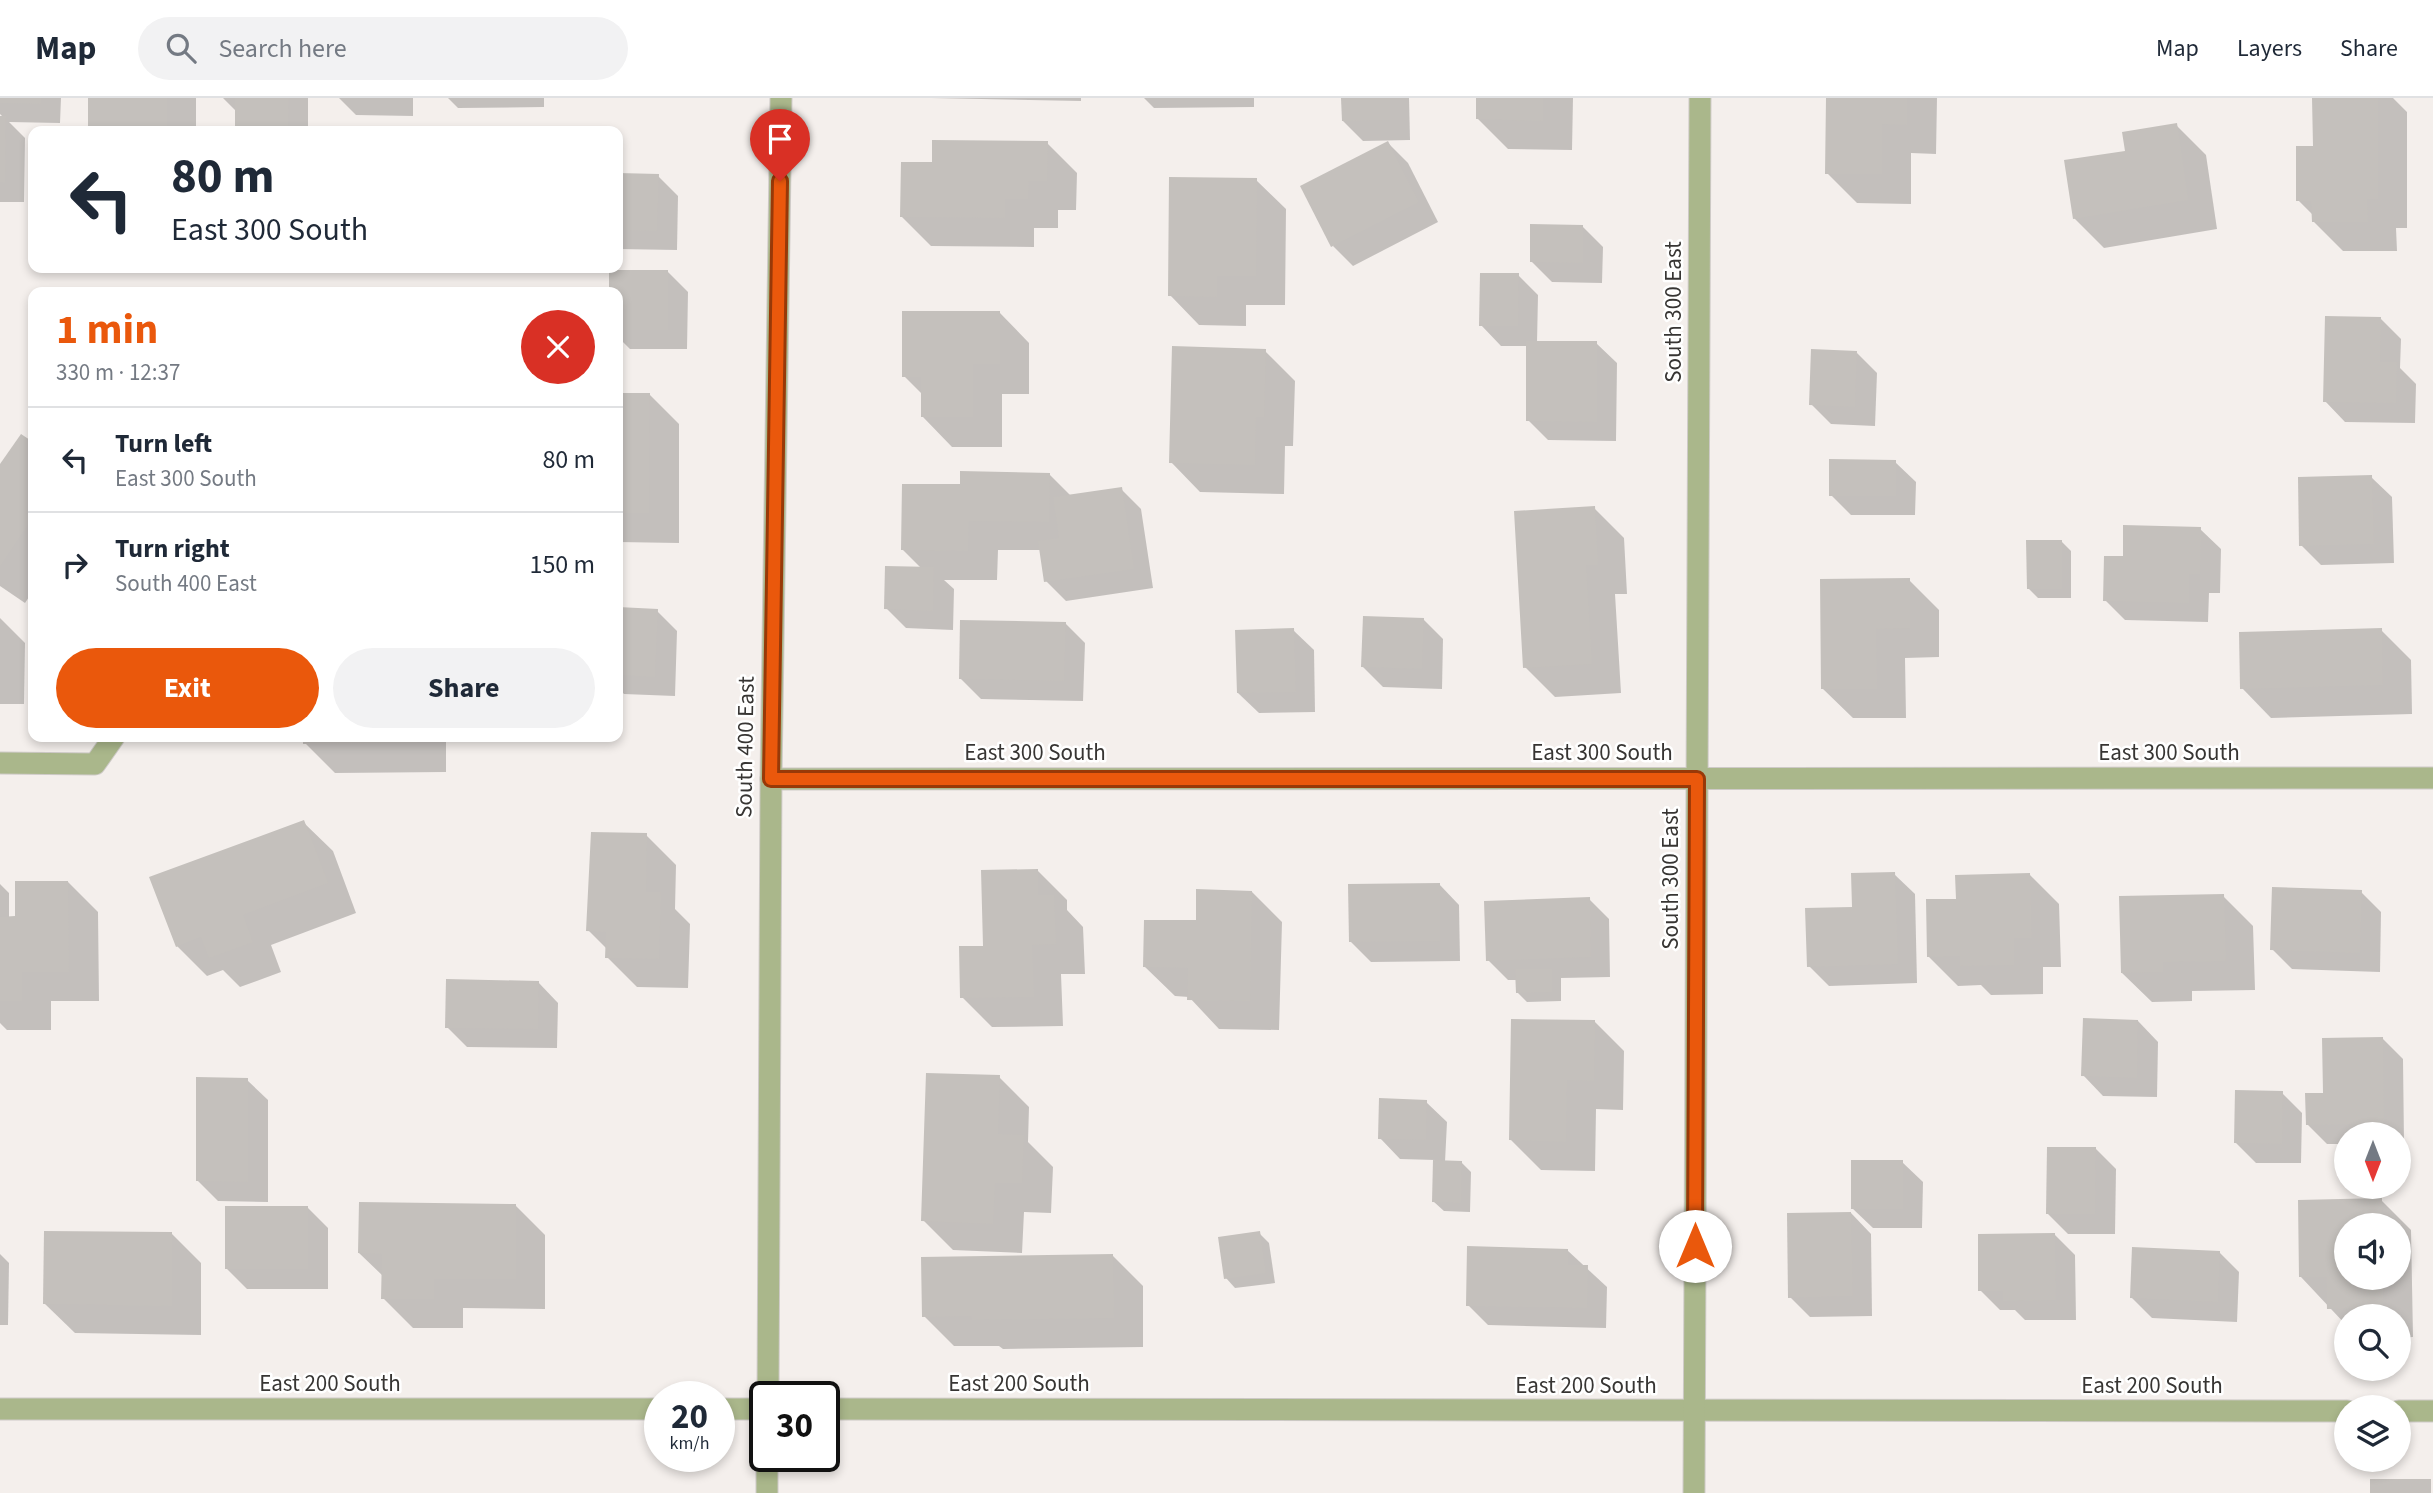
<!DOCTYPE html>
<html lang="en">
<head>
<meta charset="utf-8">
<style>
  :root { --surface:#fff; --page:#f2f2f3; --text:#1f2937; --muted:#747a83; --line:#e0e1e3; --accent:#ea580c }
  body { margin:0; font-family:"Source Sans 3",sans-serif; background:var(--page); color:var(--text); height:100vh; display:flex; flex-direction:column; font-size:26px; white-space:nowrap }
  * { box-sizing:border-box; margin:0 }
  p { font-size:23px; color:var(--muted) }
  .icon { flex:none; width:38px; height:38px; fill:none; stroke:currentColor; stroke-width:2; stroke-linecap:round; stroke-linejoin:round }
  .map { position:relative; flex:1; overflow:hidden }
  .details { position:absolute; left:28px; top:189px; width:595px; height:455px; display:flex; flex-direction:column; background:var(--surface); border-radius:14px; box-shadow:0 4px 10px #0003 }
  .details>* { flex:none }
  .banner { position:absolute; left:28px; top:28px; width:595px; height:147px; border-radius:14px; box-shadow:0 4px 10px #0003; background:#fff; color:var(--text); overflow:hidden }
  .needle { width:46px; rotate:180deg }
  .tools { position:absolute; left:2334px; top:1024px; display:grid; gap:14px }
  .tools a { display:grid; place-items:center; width:77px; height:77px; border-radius:50%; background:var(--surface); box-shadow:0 4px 10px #0003; font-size:35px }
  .speed { position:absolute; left:644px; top:1283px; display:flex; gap:14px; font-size:35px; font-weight:700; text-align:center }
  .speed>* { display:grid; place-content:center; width:91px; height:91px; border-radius:50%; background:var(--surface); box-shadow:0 4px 10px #0003; line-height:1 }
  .speed small { font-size:18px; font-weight:400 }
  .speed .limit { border:4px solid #111; border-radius:10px; background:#fff; color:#111 }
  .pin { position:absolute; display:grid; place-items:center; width:60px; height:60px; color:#fff; margin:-72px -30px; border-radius:50% 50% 50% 0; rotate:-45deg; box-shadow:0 0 7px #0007 }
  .pin .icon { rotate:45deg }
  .me { position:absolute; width:77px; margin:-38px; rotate:0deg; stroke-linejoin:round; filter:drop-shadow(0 0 5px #0008) }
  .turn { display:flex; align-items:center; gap:24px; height:147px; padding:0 28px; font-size:32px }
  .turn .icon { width:91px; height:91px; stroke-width:2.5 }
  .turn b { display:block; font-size:49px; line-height:60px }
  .round { display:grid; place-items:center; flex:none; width:74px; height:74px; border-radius:37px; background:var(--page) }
  .headline { display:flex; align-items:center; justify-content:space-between; height:119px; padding:0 28px }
  h1 { font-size:42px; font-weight:700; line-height:52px; color:var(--accent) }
  .button { display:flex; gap:14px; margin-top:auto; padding:14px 28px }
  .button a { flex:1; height:80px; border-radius:42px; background:var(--accent); color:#fff; font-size:28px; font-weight:700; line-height:80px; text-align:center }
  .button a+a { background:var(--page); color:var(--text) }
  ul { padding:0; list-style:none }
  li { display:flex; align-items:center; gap:21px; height:105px; padding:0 28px; border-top:2px solid var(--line) }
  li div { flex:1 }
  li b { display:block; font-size:26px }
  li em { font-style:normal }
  header { display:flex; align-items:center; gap:42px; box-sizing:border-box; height:98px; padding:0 35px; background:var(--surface); border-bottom:2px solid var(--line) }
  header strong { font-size:33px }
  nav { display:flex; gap:38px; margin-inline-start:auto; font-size:24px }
  .search { width:490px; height:63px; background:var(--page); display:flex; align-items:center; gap:18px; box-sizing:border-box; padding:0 24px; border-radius:38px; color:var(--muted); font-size:26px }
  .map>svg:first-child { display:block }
  .shadow { fill:#0003; fill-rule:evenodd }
  .building { fill:#c4c0bc }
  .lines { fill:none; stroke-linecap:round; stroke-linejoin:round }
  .minor-casing { stroke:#cecac7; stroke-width:23 }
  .minor { stroke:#aab78b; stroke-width:21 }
  .route-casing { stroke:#983908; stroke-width:18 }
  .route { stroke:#ea580c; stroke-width:12 }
  .labels { text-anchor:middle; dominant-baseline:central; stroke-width:5; stroke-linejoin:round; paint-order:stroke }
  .street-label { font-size:23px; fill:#373533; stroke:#fff }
</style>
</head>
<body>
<header>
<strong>Map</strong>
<div class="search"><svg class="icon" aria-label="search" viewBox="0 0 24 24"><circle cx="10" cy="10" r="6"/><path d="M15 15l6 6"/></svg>Search here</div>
<nav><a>Map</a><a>Layers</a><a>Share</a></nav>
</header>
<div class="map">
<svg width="2433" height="1395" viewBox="0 0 2433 1395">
  <rect width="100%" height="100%" fill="#f4efec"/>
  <!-- shadow -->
  <g class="shadow">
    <polygon points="0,0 61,0 60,25 9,24 25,40 24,104 0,104 0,20 4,20 0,16"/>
    <rect x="90" y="0" width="106" height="33"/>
    <polygon points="223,0 308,0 308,33 237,33 237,14"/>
    <polygon points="339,0 413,0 413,18 356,17"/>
    <polygon points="448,0 544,0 544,9 458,10"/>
    <polygon points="931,0 1081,0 1081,3"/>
    <polygon points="1144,0 1254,0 1254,9 1154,10"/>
    <polygon points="1343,0 1409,0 1410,42 1363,43 1343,23"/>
    <polygon points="1478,0 1573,0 1572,52 1508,51 1478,21"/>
    <polygon points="1828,0 1937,0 1936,56 1911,55 1911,106 1857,105 1827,75"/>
    <polygon points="2314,0 2393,0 2407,14 2407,130 2396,130 2397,153 2343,153 2313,123 2313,117 2298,102 2314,50"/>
    <polygon points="2176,27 2206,57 2217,131 2104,150 2074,120 2127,54"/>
    <polygon points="1047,45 1077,75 1076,112 1058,112 1058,130 1034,130 1034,149 931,148 901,118 934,66"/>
    <polygon points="1388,45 1408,65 1438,124 1353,168 1333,148"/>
    <polygon points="618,77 658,78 678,98 677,152 618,151"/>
    <polygon points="1256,82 1286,111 1285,207 1246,207 1246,228 1199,227 1170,197"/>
    <polygon points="1583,129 1603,149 1602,185 1552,184 1532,164"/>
    <polygon points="610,174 668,174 688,194 687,251 630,251 618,239 618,194 610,194"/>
    <polygon points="1518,177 1538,197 1537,245 1596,245 1617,265 1616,343 1548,342 1528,322 1528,248 1501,248 1481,227"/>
    <polygon points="1000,215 1029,245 1029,296 1002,296 1002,349 952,349 923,319 923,297 904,278"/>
    <polygon points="2381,221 2401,241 2400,270 2416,286 2415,325 2345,324 2325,303"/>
    <polygon points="1265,253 1295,283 1293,348 1285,348 1284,396 1200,394 1171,364"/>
    <polygon points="1857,255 1877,275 1875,328 1831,326 1811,306"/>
    <polygon points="618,296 649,296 679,326 679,445 618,444"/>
    <polygon points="21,338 33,346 33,493 25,505 0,488 0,369"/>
    <polygon points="1895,364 1916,384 1915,417 1851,417 1831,397"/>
    <polygon points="1049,376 1071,398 1121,391 1141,411 1153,490 1066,503 1046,483 1041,452 998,452 997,482 944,482 954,491 953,532 906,530 886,510 922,471 903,452 961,388"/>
    <polygon points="2371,379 2392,399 2394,465 2321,467 2301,447"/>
    <polygon points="1594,410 1624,440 1627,496 1615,496 1621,595 1555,599 1525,569"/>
    <polygon points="2200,431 2221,451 2220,495 2209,495 2208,524 2125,522 2105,502 2124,460"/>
    <polygon points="2061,443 2071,453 2071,500 2038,500 2029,491"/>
    <polygon points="1909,482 1939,512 1939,559 1905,560 1906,620 1853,620 1823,591"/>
    <polygon points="618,511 657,513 677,533 675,598 624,596 618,590"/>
    <polygon points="0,520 25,545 24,606 0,606"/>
    <polygon points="1423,521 1443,541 1442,591 1383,589 1363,569"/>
    <polygon points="1065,525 1085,545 1083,603 981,601 961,581"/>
    <polygon points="1293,532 1314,552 1315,614 1259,615 1238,595"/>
    <polygon points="2381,532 2411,562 2412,616 2271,620 2242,590"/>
    <polygon points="305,639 446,639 446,674 335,675 305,645"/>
    <polygon points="303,724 333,753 356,815 271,847 281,874 240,889 223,872 207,878 177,848"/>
    <polygon points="646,737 676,767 675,811 690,826 688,890 637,889 607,859 607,851 588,832"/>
    <polygon points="1037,772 1067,802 1067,812 1083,829 1085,876 1061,876 1063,928 992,929 962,899 985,850"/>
    <polygon points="1894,776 1915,796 1917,885 1829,888 1809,868 1854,811"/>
    <polygon points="2029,776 2059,806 2061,869 2043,869 2043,896 1991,897 1981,887 1958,888 1928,858 1957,803"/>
    <polygon points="68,784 98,814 99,903 51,903 51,932 7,932 0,925 0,786 9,795 9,820 17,820"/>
    <polygon points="1439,786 1459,807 1460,863 1371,864 1351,844"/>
    <polygon points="1252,794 1282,824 1279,932 1219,931 1189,899 1175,898 1145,869 1198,824"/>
    <polygon points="2361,794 2381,814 2380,874 2292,871 2272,851"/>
    <polygon points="2223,798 2253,828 2255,892 2192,893 2192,903 2152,904 2122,875"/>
    <polygon points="1589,801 1609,821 1610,879 1561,880 1561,903 1527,904 1517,894 1517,882 1508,882 1488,862"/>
    <polygon points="538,884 558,905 557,950 467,949 447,929"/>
    <polygon points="1594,923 1624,953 1623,1012 1596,1011 1595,1073 1541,1072 1511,1042"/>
    <polygon points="2138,923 2158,944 2157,999 2103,998 2083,977"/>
    <polygon points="2383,941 2403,961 2404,1045 2399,1045 2399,1036 2347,1036 2347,1046 2327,1046 2307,1026 2325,997"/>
    <polygon points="999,979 1029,1009 1028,1044 1053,1069 1051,1115 1024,1114 1022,1155 953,1152 923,1122"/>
    <polygon points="247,982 268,1002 268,1104 218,1103 198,1083"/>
    <polygon points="2282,995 2302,1015 2301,1065 2256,1065 2235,1044"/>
    <polygon points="1426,1004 1447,1024 1445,1064 1461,1064 1471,1074 1470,1114 1444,1113 1434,1104 1435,1062 1400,1061 1380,1040"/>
    <polygon points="2096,1051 2116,1071 2115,1136 2068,1136 2048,1116"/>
    <polygon points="1902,1064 1923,1084 1922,1130 1873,1130 1852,1110"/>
    <path d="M2381,1102L2411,1132L2413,1239L2399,1240V1218H2347V1228L2301,1179L2300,1103ZM2347,1127H2399V1180H2347Z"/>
    <polygon points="515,1107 545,1137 545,1211 463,1210 463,1230 413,1230 383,1200 383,1178 359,1155"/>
    <polygon points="308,1110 328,1130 328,1191 247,1191 227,1171"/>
    <polygon points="1851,1115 1871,1136 1872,1218 1810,1219 1790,1199"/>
    <polygon points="1259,1135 1269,1145 1275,1185 1235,1190 1226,1180"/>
    <polygon points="172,1136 201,1165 201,1237 75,1235 45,1206"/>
    <polygon points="2055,1137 2075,1157 2076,1222 2025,1222 2015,1212 2000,1212 1980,1192"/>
    <polygon points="1567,1152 1607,1189 1606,1230 1488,1227 1468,1207"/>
    <polygon points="2219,1154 2239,1174 2237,1224 2152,1220 2132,1200"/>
    <polygon points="0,1156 9,1165 8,1227 0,1227"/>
    <polygon points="1113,1158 1143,1188 1143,1249 1003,1251 999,1248 954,1248 924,1218"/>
  </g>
  <!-- building -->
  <g class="building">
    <polygon points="0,0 41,0 41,6 0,5"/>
    <rect x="88" y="0" width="79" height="33"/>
    <polygon points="235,0 289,0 288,33 235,33"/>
    <polygon points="1341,0 1390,0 1390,22 1342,23"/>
    <polygon points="1476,0 1543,0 1543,23 1476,21"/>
    <polygon points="1826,0 1907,0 1907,27 1882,26 1882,76 1825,76"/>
    <polygon points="2312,0 2378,0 2378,101 2367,101 2368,124 2312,124 2311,103 2296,103 2296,48 2313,48"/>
    <polygon points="0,18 6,18 5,85 0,84"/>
    <polygon points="2177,25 2188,102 2073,121 2064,62 2125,53 2122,34"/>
    <polygon points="932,42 1048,43 1047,83 1029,83 1028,101 1005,101 1005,120 900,119 901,64 932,64"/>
    <polygon points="1388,43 1419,104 1331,149 1300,88"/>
    <polygon points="618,75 659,76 657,133 618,132"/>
    <polygon points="1169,79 1257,80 1256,178 1217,178 1217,199 1168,198"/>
    <polygon points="1530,126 1583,127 1583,165 1530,164"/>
    <polygon points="609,172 668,172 668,232 618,232 618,194 609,194"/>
    <polygon points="1480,175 1519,175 1518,228 1479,228"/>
    <polygon points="902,213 1000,213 1000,266 973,266 973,319 921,319 921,279 902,279"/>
    <polygon points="2325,218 2381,219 2380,264 2397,264 2396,305 2323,304"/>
    <polygon points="1526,243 1597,243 1597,324 1526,323"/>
    <polygon points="1172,248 1266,251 1264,319 1256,319 1255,367 1169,365"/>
    <polygon points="1811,251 1857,253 1855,309 1809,307"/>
    <polygon points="618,295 650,295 649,415 618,415"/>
    <polygon points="21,336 33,344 33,420 0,469 0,366"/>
    <polygon points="1829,361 1896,362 1896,398 1829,398"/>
    <polygon points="960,373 1050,375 1049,424 969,423 968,453 901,452 902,386 960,386"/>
    <polygon points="2372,377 2374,446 2299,448 2298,379"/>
    <polygon points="1122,389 1134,471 1044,484 1038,443 1059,440 1053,399"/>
    <polygon points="1595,408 1598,467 1586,467 1592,566 1523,570 1514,413"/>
    <polygon points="2123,427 2201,429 2200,476 2189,476 2189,505 2103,503 2104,458 2123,458"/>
    <polygon points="2026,442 2062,442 2062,491 2027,491"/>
    <polygon points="885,468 934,469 933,513 884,511"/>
    <polygon points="1910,480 1910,530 1876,531 1877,591 1821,591 1820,481"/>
    <polygon points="618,509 658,511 655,579 618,577"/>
    <polygon points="1363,518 1424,520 1422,571 1361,569"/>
    <polygon points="960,522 1066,524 1064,583 959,581"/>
    <polygon points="1294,530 1296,594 1237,595 1235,532"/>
    <polygon points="2382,530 2383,587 2240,591 2239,534"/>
    <polygon points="303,639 417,639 417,645 303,646"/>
    <polygon points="304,722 328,785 243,817 253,844 209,860 201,839 176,849 149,779"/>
    <polygon points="591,734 647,735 646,794 661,794 659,861 605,860 606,834 586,833"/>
    <polygon points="1038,771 1038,797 1054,797 1056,846 1032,847 1034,899 960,900 959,848 983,848 981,772"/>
    <polygon points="1895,774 1898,866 1807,869 1805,810 1852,809 1851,775"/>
    <polygon points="2030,775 2032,840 2014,840 2014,867 1960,868 1960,858 1927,859 1926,801 1956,801 1955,777"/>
    <polygon points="15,783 68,783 69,874 22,874 22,903 0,903 0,819 15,818"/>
    <polygon points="1440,785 1440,843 1349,844 1348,786"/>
    <polygon points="2272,789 2362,792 2360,855 2270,852"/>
    <polygon points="1196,791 1252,793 1250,903 1187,902 1188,870 1143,869 1144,822 1196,822"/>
    <polygon points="2224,796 2226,863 2163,864 2163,874 2121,875 2119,798"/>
    <polygon points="1590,799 1591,859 1486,863 1484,803"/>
    <polygon points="1515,871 1552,871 1552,894 1516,895"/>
    <polygon points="446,881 539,883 538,931 445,930"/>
    <polygon points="2083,920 2138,922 2137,980 2081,978"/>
    <polygon points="1511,921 1595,922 1594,983 1567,982 1566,1044 1509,1042"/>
    <polygon points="2383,939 2384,1026 2306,1027 2305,995 2323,995 2322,940"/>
    <polygon points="926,975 1000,977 998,1036 1024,1037 1022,1085 995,1085 993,1126 921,1123"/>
    <polygon points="196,979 248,980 248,1084 196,1083"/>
    <polygon points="2235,992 2283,993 2282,1046 2234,1045"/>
    <polygon points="1379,1000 1427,1002 1426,1042 1378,1041"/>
    <polygon points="2047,1049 2096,1049 2095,1116 2046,1116"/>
    <polygon points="1433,1062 1462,1063 1461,1105 1432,1104"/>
    <rect x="1851" y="1062" width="52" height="49"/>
    <polygon points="2382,1100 2382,1127 2347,1127 2347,1180 2383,1180 2383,1210 2327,1211 2326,1179 2299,1179 2298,1102"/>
    <polygon points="359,1104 516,1106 516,1181 434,1181 434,1201 381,1201 382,1156 358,1155"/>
    <rect x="225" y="1108" width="83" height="63"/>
    <polygon points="1851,1114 1853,1198 1788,1200 1787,1115"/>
    <polygon points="44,1133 172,1134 172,1208 43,1206"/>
    <polygon points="1260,1133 1266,1175 1224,1181 1218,1139"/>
    <polygon points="2055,1135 2056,1202 2003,1203 2003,1193 1978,1193 1978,1136"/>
    <polygon points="1467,1148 1568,1151 1568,1167 1588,1167 1587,1210 1466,1208"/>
    <polygon points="2132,1149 2220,1153 2218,1204 2130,1200"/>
    <polygon points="1113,1156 1114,1220 972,1222 971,1218 922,1219 921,1159"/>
    <rect x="2370" y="1381" width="61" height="14"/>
  </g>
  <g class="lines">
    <defs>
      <g id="minor">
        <polyline points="0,665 95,666 114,639"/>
        <polyline points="771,681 2433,680"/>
        <polyline points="768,1298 771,681 781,0"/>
        <polyline points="0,1311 660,1311"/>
        <polyline points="719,1311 765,1311"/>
        <polyline points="824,1311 2347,1313"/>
        <polyline points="2399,1313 2433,1313"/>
        <polyline points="767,1395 767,1358"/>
        <polyline points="1694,1395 1700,0"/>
      </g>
    </defs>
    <!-- minor casing -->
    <use href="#minor" class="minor-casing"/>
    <!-- minor -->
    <use href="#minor" class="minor"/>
  </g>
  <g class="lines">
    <defs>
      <polyline id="route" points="780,83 771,681 1697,681 1695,1148"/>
    </defs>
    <!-- route casing -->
    <use href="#route" class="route-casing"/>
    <!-- route -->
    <use href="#route" class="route"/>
  </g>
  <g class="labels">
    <!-- street labels -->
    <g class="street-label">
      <text transform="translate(1673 214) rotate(-90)">South 300 East</text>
      <text transform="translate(745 649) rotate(-89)">South 400 East</text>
      <text x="1035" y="654">East 300 South</text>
      <text x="1602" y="654">East 300 South</text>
      <text x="2169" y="654">East 300 South</text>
      <text transform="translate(1670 781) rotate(-90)">South 300 East</text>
      <text x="330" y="1285">East 200 South</text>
      <text x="1019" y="1285">East 200 South</text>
      <text x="1586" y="1287">East 200 South</text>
      <text x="2152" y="1287">East 200 South</text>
    </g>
  </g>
</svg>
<div class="tools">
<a><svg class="needle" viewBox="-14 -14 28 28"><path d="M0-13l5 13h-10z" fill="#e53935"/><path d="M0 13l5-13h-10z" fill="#747a83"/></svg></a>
<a><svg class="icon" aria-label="sound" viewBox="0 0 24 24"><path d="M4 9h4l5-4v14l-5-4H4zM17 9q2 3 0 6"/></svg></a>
<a><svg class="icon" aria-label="search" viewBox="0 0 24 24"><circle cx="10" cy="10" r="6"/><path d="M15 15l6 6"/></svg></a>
<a><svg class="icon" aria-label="layers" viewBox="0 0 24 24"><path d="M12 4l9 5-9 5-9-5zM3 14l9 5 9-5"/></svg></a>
</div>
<div class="speed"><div>20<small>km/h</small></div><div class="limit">30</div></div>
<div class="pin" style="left:780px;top:83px;background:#d93025"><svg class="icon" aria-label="arrive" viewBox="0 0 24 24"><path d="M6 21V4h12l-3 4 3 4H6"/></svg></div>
<svg class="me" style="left:1695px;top:1148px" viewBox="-20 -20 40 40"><circle r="19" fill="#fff"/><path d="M0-13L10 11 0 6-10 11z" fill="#ea580c"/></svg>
<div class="banner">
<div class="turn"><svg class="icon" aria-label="left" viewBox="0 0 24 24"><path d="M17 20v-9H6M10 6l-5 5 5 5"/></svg><div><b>80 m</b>East 300 South</div></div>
</div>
<section class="details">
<div class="headline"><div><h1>1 min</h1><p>330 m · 12:37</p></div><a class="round" style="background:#d93025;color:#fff"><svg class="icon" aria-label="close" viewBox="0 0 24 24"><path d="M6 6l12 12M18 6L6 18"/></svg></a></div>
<ul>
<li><svg class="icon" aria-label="left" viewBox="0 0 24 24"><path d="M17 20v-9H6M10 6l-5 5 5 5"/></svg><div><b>Turn left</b><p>East 300 South</p></div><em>80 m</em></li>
<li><svg class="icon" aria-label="right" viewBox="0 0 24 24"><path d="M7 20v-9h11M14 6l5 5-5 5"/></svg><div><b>Turn right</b><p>South 400 East</p></div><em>150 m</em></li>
</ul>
<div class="button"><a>Exit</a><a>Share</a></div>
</section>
</div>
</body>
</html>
